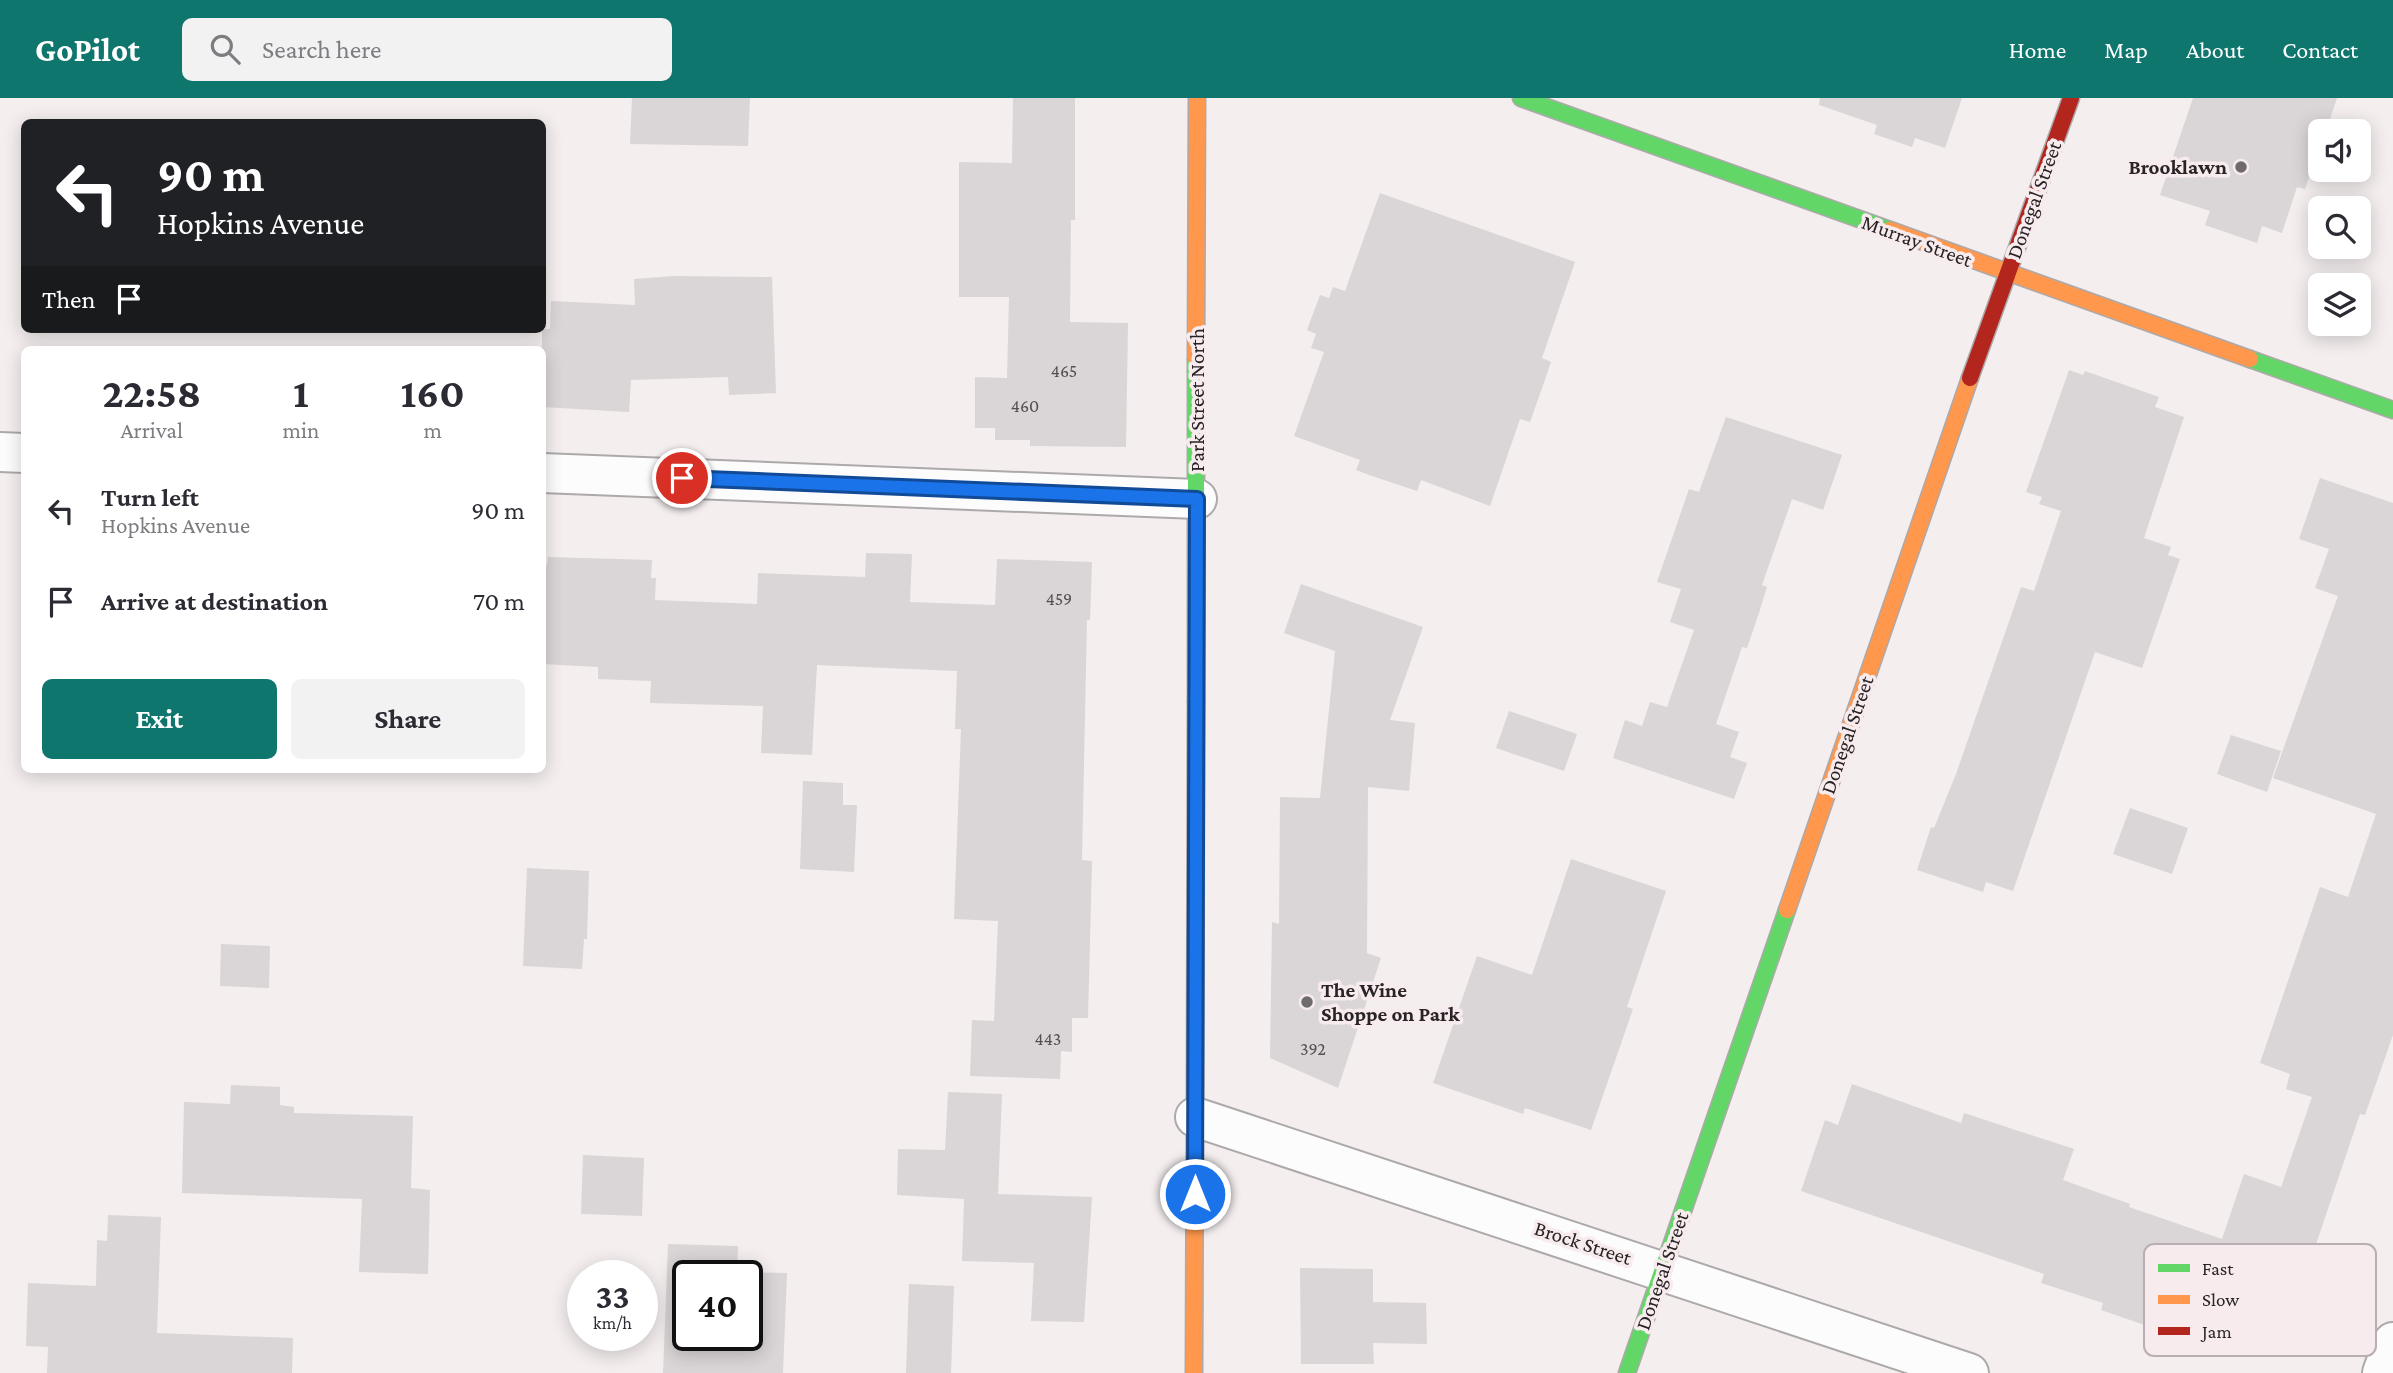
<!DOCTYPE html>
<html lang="en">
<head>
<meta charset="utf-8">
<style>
  :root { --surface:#fff; --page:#f2f2f3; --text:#2b2b33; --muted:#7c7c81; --accent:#0f766e }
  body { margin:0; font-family:"Crimson Pro",serif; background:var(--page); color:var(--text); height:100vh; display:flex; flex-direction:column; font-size:26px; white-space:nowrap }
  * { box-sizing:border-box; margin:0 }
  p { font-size:23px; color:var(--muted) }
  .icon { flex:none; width:38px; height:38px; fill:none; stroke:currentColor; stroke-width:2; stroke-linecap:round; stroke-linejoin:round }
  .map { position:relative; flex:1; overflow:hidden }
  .side { position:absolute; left:21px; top:248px; width:525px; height:427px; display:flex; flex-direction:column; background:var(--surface); border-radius:10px; box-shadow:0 4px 18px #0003 }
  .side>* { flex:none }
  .banner { position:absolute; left:21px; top:21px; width:525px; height:214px; border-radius:10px; box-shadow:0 4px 18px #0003; background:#202124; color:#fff; overflow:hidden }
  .fabs { position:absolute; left:2308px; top:21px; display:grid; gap:14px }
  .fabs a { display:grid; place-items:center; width:63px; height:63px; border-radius:10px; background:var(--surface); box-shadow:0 4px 18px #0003; font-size:35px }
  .speed { position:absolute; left:567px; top:1162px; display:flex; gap:14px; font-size:35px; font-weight:700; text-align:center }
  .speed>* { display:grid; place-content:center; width:91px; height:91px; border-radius:50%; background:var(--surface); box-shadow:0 4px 18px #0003; line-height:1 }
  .speed small { font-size:18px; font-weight:400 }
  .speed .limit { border:4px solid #111; border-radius:10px; background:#fff; color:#111 }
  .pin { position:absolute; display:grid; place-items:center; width:60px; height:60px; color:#fff; margin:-30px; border:4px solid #fff; border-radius:50%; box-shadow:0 2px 7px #0007 }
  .me { position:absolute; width:77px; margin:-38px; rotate:0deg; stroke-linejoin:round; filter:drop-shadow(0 0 5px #0008) }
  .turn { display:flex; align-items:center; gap:24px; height:147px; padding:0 21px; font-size:32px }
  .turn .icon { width:91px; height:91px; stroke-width:2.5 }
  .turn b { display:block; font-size:49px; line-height:60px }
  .then { display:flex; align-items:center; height:66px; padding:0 21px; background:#0003; gap:14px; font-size:26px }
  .eta { display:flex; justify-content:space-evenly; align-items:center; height:119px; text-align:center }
  .eta b { font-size:42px; font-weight:700; line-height:49px }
  .primary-button { display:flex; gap:14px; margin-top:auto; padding:14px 21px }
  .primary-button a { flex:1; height:80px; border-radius:10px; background:var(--accent); color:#fff; font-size:28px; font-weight:700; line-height:80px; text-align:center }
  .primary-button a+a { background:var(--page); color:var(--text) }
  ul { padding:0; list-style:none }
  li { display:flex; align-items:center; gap:21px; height:91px; padding:0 21px }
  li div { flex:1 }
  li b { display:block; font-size:26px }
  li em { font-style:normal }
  header { display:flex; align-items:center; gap:42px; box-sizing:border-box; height:98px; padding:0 35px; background:var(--accent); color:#fff }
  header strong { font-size:33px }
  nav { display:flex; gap:38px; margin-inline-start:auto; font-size:24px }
  .search { width:490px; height:63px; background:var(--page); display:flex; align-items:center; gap:18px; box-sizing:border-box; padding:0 24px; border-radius:10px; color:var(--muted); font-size:26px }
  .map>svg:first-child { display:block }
  .building { fill:#dad5d6; fill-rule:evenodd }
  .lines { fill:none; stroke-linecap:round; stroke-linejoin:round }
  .street-casing { stroke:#ada9aa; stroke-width:42 }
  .fast-casing { stroke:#ada9aa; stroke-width:19 }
  .slow-casing { stroke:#ada9aa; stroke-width:19 }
  .jam-casing { stroke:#ada9aa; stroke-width:19 }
  .street { stroke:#fdfcfd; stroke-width:38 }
  .fast { stroke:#63d668; stroke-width:16 }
  .slow { stroke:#ff974d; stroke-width:16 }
  .jam { stroke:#b3261e; stroke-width:16 }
  .route-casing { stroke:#114b97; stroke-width:18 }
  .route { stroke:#1a73e8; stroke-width:12 }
  .poi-dot { fill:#6f6b6c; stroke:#f7ebee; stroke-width:2.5 }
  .labels { text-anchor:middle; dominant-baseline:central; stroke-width:7; stroke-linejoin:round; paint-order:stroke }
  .number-label { font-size:18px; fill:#545051 }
  .poi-label { font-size:21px; font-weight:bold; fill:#282425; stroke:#f7ebee; text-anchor:end }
  .street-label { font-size:21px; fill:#282425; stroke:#f7ebee }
  .key { fill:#f7ebee; stroke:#b9afb2; stroke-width:2 }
  .key-label { font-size:19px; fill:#282425 }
</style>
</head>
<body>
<header>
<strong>GoPilot</strong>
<div class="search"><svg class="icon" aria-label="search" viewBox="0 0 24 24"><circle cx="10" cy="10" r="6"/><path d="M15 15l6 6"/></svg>Search here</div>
<nav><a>Home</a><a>Map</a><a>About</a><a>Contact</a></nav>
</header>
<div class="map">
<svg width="2393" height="1275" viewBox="0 0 2393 1275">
  <rect width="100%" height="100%" fill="#f4eeef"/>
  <!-- building -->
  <g class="building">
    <polygon points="632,0 750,0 748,48 630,46"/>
    <polygon points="1013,0 1075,0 1075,122 1071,122 1070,224 1128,225 1126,349 1030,348 1030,342 995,342 995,330 975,330 975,279 1007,280 1009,199 959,199 959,64 1012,65"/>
    <polygon points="1820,0 1962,0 1945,50 1915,40 1912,49 1874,36 1877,27 1819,7"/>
    <polygon points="2193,0 2337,0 2326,33 2320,33 2320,48 2305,91 2297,89 2282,135 2262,128 2257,145 2205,127 2210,113 2160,97"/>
    <polygon points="1380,95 1575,164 1542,260 1551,264 1547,276 1530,324 1520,321 1490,408 1421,382 1417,393 1369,377 1356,372 1360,362 1294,338 1324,254 1311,250 1316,236 1307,232 1320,197 1329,200 1333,189 1345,193"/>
    <polygon points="674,178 772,179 776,295 729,297 728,279 631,282 629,314 542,309 542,231 550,231 551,203 635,207 634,181"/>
    <polygon points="2069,272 2083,277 2085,273 2159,299 2155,309 2184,319 2144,440 2171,449 2168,457 2180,461 2142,570 2095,554 2013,793 1986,784 1983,794 1917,772 1931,729 1934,730 1956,676 2021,489 2034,493 2061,413 2039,406 2042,399 2026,394"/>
    <polygon points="1726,319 1842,357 1823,412 1792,401 1762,487 1767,489 1758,518 1747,550 1742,549 1716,626 1739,634 1730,659 1747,665 1734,701 1613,660 1625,622 1642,628 1650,604 1667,609 1694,532 1670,524 1681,491 1657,484 1689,391 1699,394"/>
    <polygon points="2320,380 2393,405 2393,937 2365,1017 2360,1016 2309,1167 2322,1172 2297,1247 2240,1228 2235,1243 2164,1219 2159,1232 2101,1212 2103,1205 2041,1185 2044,1176 1801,1093 1825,1022 1838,1027 1852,986 1961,1025 1964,1015 2074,1051 2063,1082 2130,1106 2129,1109 2222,1141 2244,1076 2281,1089 2312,999 2286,991 2290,976 2260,965 2320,789 2348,799 2376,716 2273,680 2338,498 2315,490 2329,451 2299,441"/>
    <polygon points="866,455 912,456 910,504 995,507 997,461 1092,464 1090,522 1087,522 1082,762 1092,763 1088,920 1072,920 1072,954 1061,953 1060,981 970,978 972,922 994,923 998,823 954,821 961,631 955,631 957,573 817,567 812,657 761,655 763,608 650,605 651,583 598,581 598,569 542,566 542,467 547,467 548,459 652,462 651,480 656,480 655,502 757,506 758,475 865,479"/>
    <polygon points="1301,486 1423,529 1390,622 1415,625 1409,693 1368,689 1367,855 1381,860 1338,990 1270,960 1272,824 1279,826 1280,699 1320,700 1335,553 1284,535"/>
    <polygon points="1509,613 1577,636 1564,673 1496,650"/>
    <polygon points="2231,637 2281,653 2267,694 2217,676"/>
    <polygon points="803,683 843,685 843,707 857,707 854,774 800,771"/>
    <polygon points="2130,710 2188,730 2172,776 2113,756"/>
    <polygon points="1571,761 1666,793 1627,909 1633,911 1591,1032 1525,1010 1523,1016 1433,985 1477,858 1532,877"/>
    <polygon points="527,770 589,773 587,841 584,841 582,871 523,868"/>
    <polygon points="221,846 270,848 269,890 220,888"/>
    <polygon points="231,987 280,989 280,1007 294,1009 294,1015 413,1018 411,1090 430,1092 428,1176 359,1174 362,1101 182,1095 184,1004 230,1006"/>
    <polygon points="948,994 1002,996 998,1096 1092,1099 1084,1224 1031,1223 1034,1165 962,1163 964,1101 897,1097 898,1051 945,1052"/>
    <polygon points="583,1057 644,1060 642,1118 581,1116"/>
    <polygon points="108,1117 161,1119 157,1235 293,1240 292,1275 47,1275 48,1249 26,1248 28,1185 96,1188 97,1142 107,1143"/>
    <path d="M668,1146L738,1148L737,1174L787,1175L783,1275H663ZM688,1178H747V1237H688Z"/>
    <polygon points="1300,1170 1373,1171 1373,1204 1426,1205 1427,1246 1373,1245 1374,1266 1301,1266"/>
    <polygon points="909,1186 954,1188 951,1275 906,1275"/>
  </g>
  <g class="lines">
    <defs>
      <g id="street">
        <polyline points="0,354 24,355"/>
        <polyline points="542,375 1197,401"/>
        <polyline points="1195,1019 1969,1275"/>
        <polyline points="2382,1275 2393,1244"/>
      </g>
      <g id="fast">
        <polyline points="1521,0 1890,132"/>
        <polyline points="2250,261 2393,312"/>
        <polyline points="1196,603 1196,261"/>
        <polyline points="1627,1275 1787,812"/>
      </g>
      <g id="slow">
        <polyline points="1890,132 2250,261"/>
        <polyline points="1196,261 1197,0"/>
        <polyline points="1787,812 1970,280"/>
        <polyline points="1194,1275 1195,1002"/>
      </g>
      <g id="jam">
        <polyline points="1970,280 2071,0"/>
        <polyline points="1195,1002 1196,603"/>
      </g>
    </defs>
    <!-- street casing -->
    <use href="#street" class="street-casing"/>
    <!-- fast casing -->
    <use href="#fast" class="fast-casing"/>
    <!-- slow casing -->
    <use href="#slow" class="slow-casing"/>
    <!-- jam casing -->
    <use href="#jam" class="jam-casing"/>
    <!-- street -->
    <use href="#street" class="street"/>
    <!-- fast -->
    <use href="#fast" class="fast"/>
    <!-- slow -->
    <use href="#slow" class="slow"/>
    <!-- jam -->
    <use href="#jam" class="jam"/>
  </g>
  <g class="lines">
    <defs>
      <polyline id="route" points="682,380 1197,401 1195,1096"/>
    </defs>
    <!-- route casing -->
    <use href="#route" class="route-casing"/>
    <!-- route -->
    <use href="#route" class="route"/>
  </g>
  <!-- markers -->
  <g class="poi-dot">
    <circle cx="2241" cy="69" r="7"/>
    <circle cx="1307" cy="904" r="7"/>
  </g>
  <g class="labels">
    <!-- number labels -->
    <g class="number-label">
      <text x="1064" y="273">465</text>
      <text x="1025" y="308">460</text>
      <text x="1059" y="501">459</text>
      <text x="1048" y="941">443</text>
      <text x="1313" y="951">392</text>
    </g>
    <!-- poi labels -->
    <g class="poi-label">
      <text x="2227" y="69">Brooklawn</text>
      <text x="1321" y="892" text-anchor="start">The Wine<tspan x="1321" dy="24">Shoppe on Park</tspan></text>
    </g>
    <!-- street labels -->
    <g class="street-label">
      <text transform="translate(2034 102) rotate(-70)">Donegal Street</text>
      <text transform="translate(1917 143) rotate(20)">Murray Street</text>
      <text transform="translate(1197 302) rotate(-90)">Park Street North</text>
      <text transform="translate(1847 637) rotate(-71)">Donegal Street</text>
      <text transform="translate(1583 1145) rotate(18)">Brock Street</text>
      <text transform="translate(1662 1173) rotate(-71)">Donegal Street</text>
    </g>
  </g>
  <!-- legend -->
  <rect x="2144" y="1146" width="232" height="112" rx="10" class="key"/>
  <rect x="2158" y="1166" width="32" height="8" fill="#63d668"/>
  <rect x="2158" y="1197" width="32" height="9" fill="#ff974d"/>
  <rect x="2158" y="1229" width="32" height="8" fill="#b3261e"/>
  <g class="key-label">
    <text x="2202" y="1177">Fast</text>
    <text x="2202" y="1208">Slow</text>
    <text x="2202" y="1240">Jam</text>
  </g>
</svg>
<div class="fabs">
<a><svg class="icon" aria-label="sound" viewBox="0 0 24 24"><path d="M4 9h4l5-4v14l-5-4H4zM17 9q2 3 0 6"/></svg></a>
<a><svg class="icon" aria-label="search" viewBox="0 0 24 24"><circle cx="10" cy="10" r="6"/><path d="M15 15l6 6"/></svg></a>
<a><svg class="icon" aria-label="layers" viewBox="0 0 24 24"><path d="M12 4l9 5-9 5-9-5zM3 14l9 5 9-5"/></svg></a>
</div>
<div class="speed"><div>33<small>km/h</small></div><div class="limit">40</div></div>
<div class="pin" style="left:682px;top:380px;background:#d93025"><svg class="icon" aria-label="arrive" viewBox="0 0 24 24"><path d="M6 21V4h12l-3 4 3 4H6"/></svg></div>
<svg class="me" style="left:1195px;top:1096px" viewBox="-20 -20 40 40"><circle r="17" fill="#1a73e8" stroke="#fff" stroke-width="3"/><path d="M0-11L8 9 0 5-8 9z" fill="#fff"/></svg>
<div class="banner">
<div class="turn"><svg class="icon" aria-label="left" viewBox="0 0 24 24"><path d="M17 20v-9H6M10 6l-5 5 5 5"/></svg><div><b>90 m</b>Hopkins Avenue</div></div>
<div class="then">Then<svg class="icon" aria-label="arrive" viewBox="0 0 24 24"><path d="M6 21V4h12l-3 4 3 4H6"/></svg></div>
</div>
<section class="side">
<div class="eta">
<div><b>22:58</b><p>Arrival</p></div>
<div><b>1</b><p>min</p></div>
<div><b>160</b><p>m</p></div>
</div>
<ul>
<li><svg class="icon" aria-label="left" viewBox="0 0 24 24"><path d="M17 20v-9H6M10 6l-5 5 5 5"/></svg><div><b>Turn left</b><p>Hopkins Avenue</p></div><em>90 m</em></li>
<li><svg class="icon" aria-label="arrive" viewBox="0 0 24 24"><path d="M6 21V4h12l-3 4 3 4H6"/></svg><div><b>Arrive at destination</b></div><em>70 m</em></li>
</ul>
<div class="primary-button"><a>Exit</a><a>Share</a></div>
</section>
</div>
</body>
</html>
